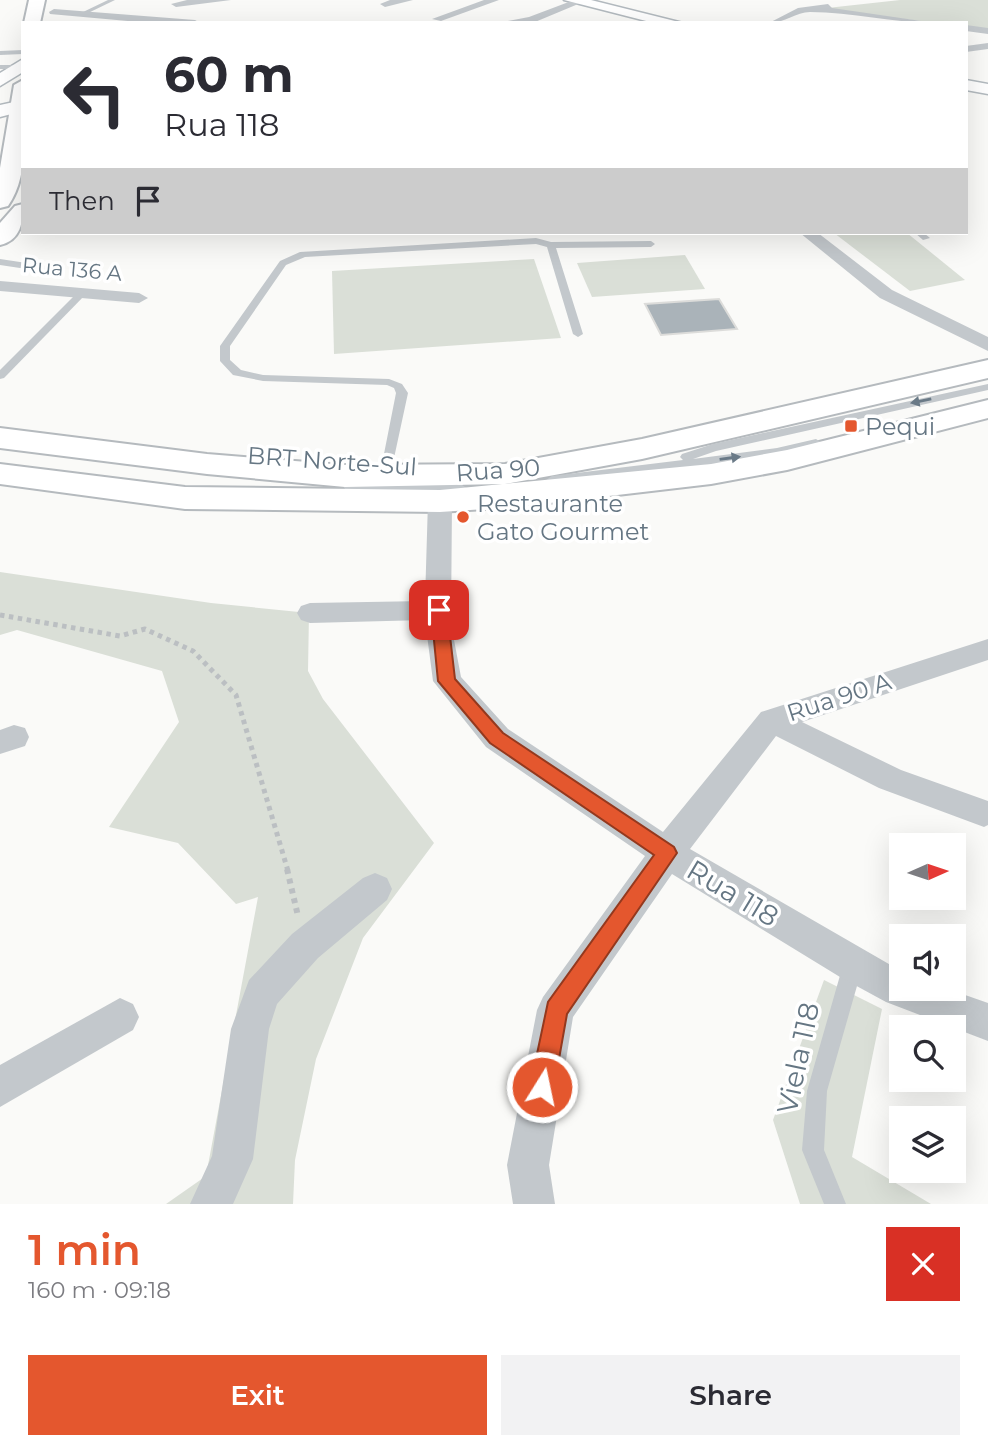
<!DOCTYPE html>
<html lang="en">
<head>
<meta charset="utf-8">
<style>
  :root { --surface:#fff; --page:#f2f2f3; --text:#2b2b33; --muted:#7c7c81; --accent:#e4572e }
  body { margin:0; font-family:Montserrat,sans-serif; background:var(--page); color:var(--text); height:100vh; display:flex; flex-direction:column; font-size:26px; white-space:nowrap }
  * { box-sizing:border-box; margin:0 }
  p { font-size:23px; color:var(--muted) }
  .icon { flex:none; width:38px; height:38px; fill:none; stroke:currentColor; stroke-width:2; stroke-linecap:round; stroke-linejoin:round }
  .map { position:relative; height:1204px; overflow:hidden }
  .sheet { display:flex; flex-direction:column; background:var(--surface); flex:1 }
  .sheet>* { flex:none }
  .banner { position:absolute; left:21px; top:21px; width:947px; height:214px; border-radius:0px; box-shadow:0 7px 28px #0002; background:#fff; color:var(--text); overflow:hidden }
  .needle { width:46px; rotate:87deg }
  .controls { position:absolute; left:889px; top:833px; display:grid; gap:14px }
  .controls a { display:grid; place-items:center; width:77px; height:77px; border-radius:0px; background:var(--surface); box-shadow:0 7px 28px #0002; font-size:35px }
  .pin { position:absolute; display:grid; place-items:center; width:60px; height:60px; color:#fff; margin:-30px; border-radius:14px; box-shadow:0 4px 10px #0006 }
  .me { position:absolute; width:77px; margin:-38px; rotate:10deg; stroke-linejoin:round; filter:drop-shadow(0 0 5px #0008) }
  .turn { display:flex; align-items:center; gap:24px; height:147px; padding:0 28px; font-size:32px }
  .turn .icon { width:91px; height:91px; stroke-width:2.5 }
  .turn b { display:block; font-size:49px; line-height:60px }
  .then { display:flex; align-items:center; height:66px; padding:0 28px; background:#0003; gap:14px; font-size:26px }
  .round { display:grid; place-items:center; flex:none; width:74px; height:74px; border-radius:0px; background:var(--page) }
  .overview { display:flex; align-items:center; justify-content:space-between; height:119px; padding:0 28px }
  h1 { font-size:42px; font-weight:600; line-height:52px; color:var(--accent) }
  .primary-button { display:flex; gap:14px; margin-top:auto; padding:14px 28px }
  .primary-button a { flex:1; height:80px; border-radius:0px; background:var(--accent); color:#fff; font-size:28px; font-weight:600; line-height:80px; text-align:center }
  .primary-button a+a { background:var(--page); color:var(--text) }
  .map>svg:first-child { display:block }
  .green { fill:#dadfd7 }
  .building { fill:#aab3b9; stroke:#dcdcda; stroke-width:2 }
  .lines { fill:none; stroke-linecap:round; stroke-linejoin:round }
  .secondary-casing { stroke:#b3babf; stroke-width:3 }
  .primary-casing { stroke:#b5babe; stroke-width:4 }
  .path-far1 { stroke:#bbbfc2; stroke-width:5; stroke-dasharray:4.5 4.5; stroke-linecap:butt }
  .path { stroke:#bbbfc2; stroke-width:6; stroke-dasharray:5 5; stroke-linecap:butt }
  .lane { fill:#c3c8cc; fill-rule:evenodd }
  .street { fill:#c3c8cc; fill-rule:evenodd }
  .secondary { fill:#fff; fill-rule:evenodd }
  .primary { fill:#fff; fill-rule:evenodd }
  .oneway { fill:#6a7a87 }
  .route { fill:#e4572e; stroke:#94391e; stroke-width:2 }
  .poi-dot { fill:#e4572e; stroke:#fff; stroke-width:2.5 }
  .labels { text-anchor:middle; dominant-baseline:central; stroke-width:7; stroke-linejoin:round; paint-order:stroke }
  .far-street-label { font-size:21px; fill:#657683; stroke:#fff }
  .poi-label { font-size:24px; fill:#657683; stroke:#fff; text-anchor:start }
  .street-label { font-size:24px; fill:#657683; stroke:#fff }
  .near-street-label { font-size:28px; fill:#657683; stroke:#fff }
</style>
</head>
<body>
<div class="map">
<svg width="988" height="1204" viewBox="0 0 988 1204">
  <rect width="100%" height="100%" fill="#fafaf8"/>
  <!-- green -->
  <g class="green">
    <polygon points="900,0 988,0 988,30 966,27 966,23 938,23 818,9"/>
    <polygon points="834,233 907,233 965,280 910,291"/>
    <polygon points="685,255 705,289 592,297 577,263"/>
    <polygon points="534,259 561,338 334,354 332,271"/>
    <polygon points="0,572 211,603 309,613 308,671 323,699 434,843 363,938 316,1059 295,1160 293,1204 166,1204 206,1176 258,897 236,904 178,843 109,827 179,722 162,671 17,630 0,635"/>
    <polygon points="824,980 882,1009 852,1157 931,1204 800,1204 773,1120"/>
  </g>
  <!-- building -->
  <polygon class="building" points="719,299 737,329 661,335 645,304"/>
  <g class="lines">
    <defs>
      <g id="secondary">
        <polygon points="564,0 591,0 683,23 654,23"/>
        <polygon points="23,59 23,72 0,86 0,73"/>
        <polygon points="966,80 988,84 988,94 966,90"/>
        <polygon points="23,100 23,111 0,117 0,105"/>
      </g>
      <g id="primary">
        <polygon points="29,0 45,0 40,23 24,23"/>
        <path d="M23,80C23,120 32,172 8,206L0,208V168L14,85Z"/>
        <path d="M23,204C23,222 21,240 0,245V223L15,206Z"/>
        <polygon points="988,360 988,378 642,459 505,484 345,487 207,474 0,448 0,428 207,454 345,465 505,464 642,439"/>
        <polygon points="988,400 988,418 787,470 711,484 515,507 440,512 185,509 0,484 0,464 185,487 440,490 711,464 787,450"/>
      </g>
    </defs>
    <!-- secondary casing -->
    <use href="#secondary" class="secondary-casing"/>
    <!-- primary casing -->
    <use href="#primary" class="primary-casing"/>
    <!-- path-far1 -->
    <polyline class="path-far1" points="0,615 120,636 145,629 193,651 236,695 288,871"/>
    <!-- path -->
    <polyline class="path" points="287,869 298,916"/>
    <!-- lane -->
    <g class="lane">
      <polygon points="108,0 115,0 86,14 81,13"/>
      <polygon points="23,50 23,54 0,55 0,51"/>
      <rect x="0" y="65" width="23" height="4"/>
      <polygon points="915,233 924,233 930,238 923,240"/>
      <polygon points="536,238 551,242 651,241 655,244 651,247 556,248 583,334 578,337 573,334 547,247 536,244 305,257 286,265 230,346 230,360 241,370 263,375 389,379 402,384 408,393 391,472 383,472 381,469 396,393 394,388 387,385 263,381 233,375 220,361 220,346 280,261 300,252"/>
      <polygon points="0,259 60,268 65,271 60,274 0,265"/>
      <polygon points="79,291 87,293 4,378 0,379 0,370"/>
      <polygon points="988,384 988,390 716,451 693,459 777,448 816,439 822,443 820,446 777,456 552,484 546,480 552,476 683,460 680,457 682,454 713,444"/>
      <polygon points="349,482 462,485 468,489 462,493 345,489 343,486"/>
      <polygon points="853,956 860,958 863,965 827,1091 824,1150 846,1204 824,1204 802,1150 807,1091 843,965 846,958"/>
    </g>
    <!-- street -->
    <g class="street">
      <polygon points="187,0 231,0 176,7 171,4"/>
      <polygon points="390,0 413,0 385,7 380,4"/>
      <polygon points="484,0 499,0 441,21 432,19"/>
      <polygon points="574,0 583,2 535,22 508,21 529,17"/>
      <path d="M828,4L832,8L935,23C893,23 852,12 810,12C796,12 785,23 769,23L798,8Z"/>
      <polygon points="54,9 195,20 200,23 150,23 50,14 49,12"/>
      <polygon points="966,25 988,28 988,34 966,31"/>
      <polygon points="988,43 988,49 966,52 966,46"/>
      <polygon points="800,233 818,233 892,290 988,337 988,351 880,298"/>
      <polygon points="0,281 139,293 148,298 139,303 0,291"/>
      <polygon points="440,493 448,496 452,501 451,624 461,677 508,729 663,832 761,712 988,639 988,660 802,722 901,770 988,801 988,825 984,827 879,788 776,736 690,849 901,971 901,989 948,989 988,1003 988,1041 886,1002 840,977 672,874 573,1017 549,1165 555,1204 513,1204 507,1165 537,1010 543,997 645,856 486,747 433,681 425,620 310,623 301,620 297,613 301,606 310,603 425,601 428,501 432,496"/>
      <polygon points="14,725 25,728 29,737 25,746 0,754 0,730"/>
      <polygon points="375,873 387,878 392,889 387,900 318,958 277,1004 269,1029 253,1159 233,1204 190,1204 212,1156 231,1029 249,980 292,934 363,878"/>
      <polygon points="120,998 133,1004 139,1017 133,1030 0,1107 0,1065"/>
    </g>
    <!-- secondary -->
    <use href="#secondary" class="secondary"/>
    <!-- primary -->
    <use href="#primary" class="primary"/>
  </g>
  <!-- one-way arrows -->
  <defs><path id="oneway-solid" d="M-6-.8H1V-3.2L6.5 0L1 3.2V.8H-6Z" transform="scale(1.75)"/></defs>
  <g class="oneway">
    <use href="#oneway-solid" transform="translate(921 401) rotate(168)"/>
    <use href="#oneway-solid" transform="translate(730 458) rotate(-8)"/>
  </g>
  <!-- route -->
  <polygon class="route" points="439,604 447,610 455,679 503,733 674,847 677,853 567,1014 554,1087 551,1096 542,1099 534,1096 530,1087 548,1002 654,855 490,743 438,681 431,610"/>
  <!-- markers -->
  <g class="poi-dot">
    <rect x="844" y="419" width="14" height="14" rx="3.5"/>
    <circle cx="463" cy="517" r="7"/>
  </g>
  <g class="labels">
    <!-- far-street labels -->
    <g class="far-street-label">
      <text transform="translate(72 269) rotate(5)">Rua 136 A</text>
    </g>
    <!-- poi labels -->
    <g class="poi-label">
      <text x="865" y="426">Pequi</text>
      <text x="477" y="503">Restaurante<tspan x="477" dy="28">Gato Gourmet</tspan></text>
    </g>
    <!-- street labels -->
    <g class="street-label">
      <text transform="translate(332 461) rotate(4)">BRT Norte-Sul</text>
      <text transform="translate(498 470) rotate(-4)">Rua 90</text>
      <text transform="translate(839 697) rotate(-18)">Rua 90 A</text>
    </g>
    <!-- near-street labels -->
    <g class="near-street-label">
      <text transform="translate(733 893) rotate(31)">Rua 118</text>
      <text transform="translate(798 1058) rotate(-78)">Viela 118</text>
    </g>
  </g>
</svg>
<div class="controls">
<a><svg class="needle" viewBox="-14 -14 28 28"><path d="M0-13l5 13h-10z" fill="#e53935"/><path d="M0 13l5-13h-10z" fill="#7c7c81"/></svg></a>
<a><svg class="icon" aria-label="sound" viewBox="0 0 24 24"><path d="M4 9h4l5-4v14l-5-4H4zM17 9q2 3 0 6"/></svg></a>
<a><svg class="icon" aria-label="search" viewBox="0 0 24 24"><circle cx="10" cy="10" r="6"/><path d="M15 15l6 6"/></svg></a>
<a><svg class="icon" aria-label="layers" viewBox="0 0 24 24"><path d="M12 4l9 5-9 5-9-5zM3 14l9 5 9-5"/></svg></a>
</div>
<div class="pin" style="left:439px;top:610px;background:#d93025"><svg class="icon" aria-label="arrive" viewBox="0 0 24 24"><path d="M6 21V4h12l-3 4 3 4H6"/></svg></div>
<svg class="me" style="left:542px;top:1087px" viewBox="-20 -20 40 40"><circle r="17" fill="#e4572e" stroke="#fff" stroke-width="3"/><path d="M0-11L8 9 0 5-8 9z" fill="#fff"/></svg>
<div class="banner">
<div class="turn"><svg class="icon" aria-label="left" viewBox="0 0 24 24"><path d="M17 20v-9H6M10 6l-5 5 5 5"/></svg><div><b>60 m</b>Rua 118</div></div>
<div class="then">Then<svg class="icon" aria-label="arrive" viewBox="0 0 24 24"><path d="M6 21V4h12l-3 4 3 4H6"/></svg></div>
</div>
</div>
<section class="sheet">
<div class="overview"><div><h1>1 min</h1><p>160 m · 09:18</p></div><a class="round" style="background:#d93025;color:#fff"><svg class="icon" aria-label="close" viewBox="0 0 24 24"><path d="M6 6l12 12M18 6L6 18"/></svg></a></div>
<div class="primary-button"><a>Exit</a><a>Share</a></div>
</section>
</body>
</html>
